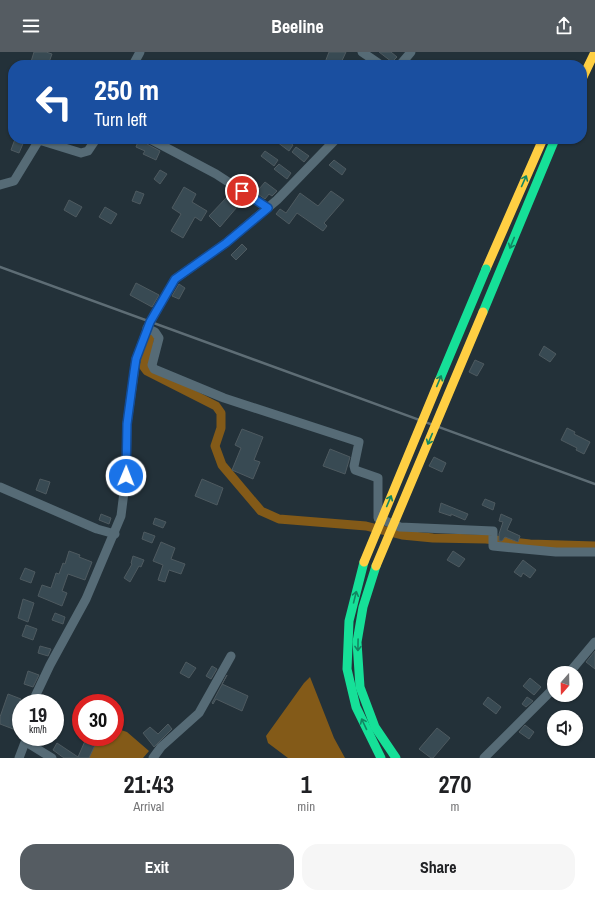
<!DOCTYPE html>
<html lang="en">
<head>
<meta charset="utf-8">
<style>
  :root { --surface:#fff; --page:#f6f6f6; --text:#202124; --muted:#757577; --accent:#555c62 }
  body { margin:0; font-family:"Archivo Narrow",sans-serif; background:var(--page); color:var(--text); height:100vh; display:flex; flex-direction:column; font-size:15px; white-space:nowrap }
  * { box-sizing:border-box; margin:0 }
  p { font-size:13px; color:var(--muted) }
  .icon { flex:none; width:22px; height:22px; fill:none; stroke:currentColor; stroke-width:2; stroke-linecap:round; stroke-linejoin:round }
  .map { position:relative; height:706px; overflow:hidden }
  .details { display:flex; flex-direction:column; background:var(--surface); flex:1 }
  .details>* { flex:none }
  .hud { position:absolute; left:8px; top:8px; width:579px; height:84px; border-radius:16px; box-shadow:0 1px 3px #0004; background:#1a4fa0; color:#fff; overflow:hidden }
  .needle { width:26px; rotate:200deg }
  .buttons { position:absolute; left:547px; top:614px; display:grid; gap:8px }
  .buttons a { display:grid; place-items:center; width:36px; height:36px; border-radius:50%; background:var(--surface); box-shadow:0 1px 3px #0004; font-size:20px }
  .speed { position:absolute; left:12px; top:642px; display:flex; gap:8px; font-size:20px; font-weight:700; text-align:center }
  .speed>* { display:grid; place-content:center; width:52px; height:52px; border-radius:50%; background:var(--surface); box-shadow:0 1px 3px #0004; line-height:1 }
  .speed small { font-size:10px; font-weight:400 }
  .speed .limit { border:6px solid #d22; background:#fff; color:#111 }
  .pin { position:absolute; display:grid; place-items:center; width:34px; height:34px; color:#fff; margin:-17px; border:2px solid #fff; border-radius:50%; box-shadow:0 1px 4px #0007 }
  .me { position:absolute; width:44px; margin:-22px; rotate:1deg; stroke-linejoin:round; filter:drop-shadow(0 0 3px #0008) }
  .turn { display:flex; align-items:center; gap:14px; height:84px; padding:0 20px; font-size:18px }
  .turn .icon { width:52px; height:52px; stroke-width:2.5 }
  .turn b { display:block; font-size:28px; line-height:34px }
  .eta { display:flex; justify-content:space-evenly; align-items:center; height:68px; text-align:center }
  .eta b { font-size:24px; font-weight:700; line-height:28px }
  .cta { display:flex; gap:8px; margin-top:auto; padding:8px 20px }
  .cta a { flex:1; height:46px; border-radius:16px; background:var(--accent); color:#fff; font-size:16px; font-weight:700; line-height:46px; text-align:center }
  .cta a+a { background:var(--page); color:var(--text) }
  header { display:flex; justify-content:space-between; align-items:center; height:52px; padding:0 20px; background:var(--accent); color:#fff; font-size:18px; font-weight:700 }
  .map>svg:first-child { display:block }
  .water { fill:#835a18 }
  .lines { fill:none; stroke-linecap:round; stroke-linejoin:round }
  .canal { stroke:#835a18; stroke-width:9 }
  .building { fill:#384a53; stroke:#4e5a60 }
  .street { stroke:#566b76; stroke-width:9 }
  .fast { stroke:#16e098; stroke-width:9 }
  .slow { stroke:#ffcf43; stroke-width:9 }
  .rail { stroke:#5e6d75; stroke-width:2.5 }
  .fast-bridge { stroke:#16e098; stroke-width:9 }
  .slow-bridge { stroke:#ffcf43; stroke-width:9 }
  .oneway { stroke:#128662 }
  .route-casing { stroke:#114b97; stroke-width:10 }
  .route { stroke:#1a73e8; stroke-width:7 }
</style>
</head>
<body>
<header><svg class="icon" aria-label="menu" viewBox="0 0 24 24"><path d="M4 6h16M4 12h16M4 18h16"/></svg>Beeline<svg class="icon" aria-label="share" viewBox="0 0 24 24"><path d="M12 15V3M7 8l5-5 5 5M5 13v7h14v-7"/></svg></header>
<div class="map">
<svg width="595" height="706" viewBox="0 0 595 706">
  <rect width="100%" height="100%" fill="#233139"/>
  <!-- water -->
  <g class="water">
    <polygon points="310,625 334,686 345,706 288,706 268,691 266,684 304,631"/>
    <polygon points="115,676 127,680 149,699 143,706 87,706 87,694 93,685 115,685"/>
  </g>
  <g class="lines">
    <!-- canal -->
    <polyline class="canal" points="150,285 144,315 147,319 216,354 221,361 221,376 215,394 222,413 261,459 279,467 366,474 402,483 433,486 486,487 530,492 595,494"/>
  </g>
  <!-- building -->
  <g class="building">
    <polygon points="34,0 46,0 52,2 48,13 30,13"/>
    <polygon points="329,0 346,0 340,13 324,13"/>
    <polygon points="379,0 391,0 397,5 392,10"/>
    <polygon points="15,87 25,87 19,101 11,98"/>
    <polygon points="139,87 144,87 147,92 160,99 156,108 143,102 145,99 136,95"/>
    <polygon points="273,87 285,87 293,93 289,99"/>
    <polygon points="296,95 309,104 304,110 292,100"/>
    <polygon points="265,99 278,108 274,114 261,104"/>
    <polygon points="334,108 346,117 342,123 329,113"/>
    <polygon points="279,112 291,121 287,127 274,117"/>
    <polygon points="160,118 167,122 160,132 154,127"/>
    <polygon points="265,130 277,139 272,144 269,142 265,147 252,138 255,134 259,137"/>
    <polygon points="184,135 196,142 192,150 207,159 201,169 195,165 183,186 171,179 181,162 172,156"/>
    <polygon points="136,139 144,142 140,152 132,149"/>
    <polygon points="331,139 344,148 324,171 327,174 323,179 297,161 289,172 276,162 280,157 286,161 300,141 318,154"/>
    <polygon points="227,145 237,155 220,175 209,164"/>
    <polygon points="69,148 82,155 76,165 64,158"/>
    <polygon points="105,155 117,162 111,172 99,165"/>
    <polygon points="242,192 247,197 236,208 231,203"/>
    <polygon points="136,231 159,243 152,255 130,243"/>
    <polygon points="179,232 185,236 179,247 172,244"/>
    <polygon points="544,294 556,302 550,310 539,303"/>
    <polygon points="475,308 484,312 477,324 469,320"/>
    <polygon points="567,376 575,380 574,382 590,390 584,402 576,398 577,396 561,388"/>
    <polygon points="242,377 263,385 254,408 260,410 253,427 232,418 241,396 235,393"/>
    <polygon points="330,397 350,405 345,422 323,414"/>
    <polygon points="434,405 446,411 442,420 429,414"/>
    <polygon points="40,427 50,430 46,442 36,438"/>
    <polygon points="202,427 223,436 217,453 195,444"/>
    <polygon points="485,447 495,451 493,458 482,453"/>
    <polygon points="441,451 468,462 465,468 451,462 451,464 439,460"/>
    <polygon points="101,462 111,466 109,472 99,468"/>
    <polygon points="501,462 512,467 507,478 520,484 518,490 505,485 502,489 499,489 499,482 503,470 499,469"/>
    <polygon points="155,466 166,470 163,476 153,472"/>
    <polygon points="144,480 155,484 152,491 142,487"/>
    <polygon points="161,490 175,496 171,507 185,512 181,522 169,518 165,530 158,528 163,513 153,509"/>
    <polygon points="69,499 80,503 79,505 92,510 85,528 68,522 62,539 67,541 62,554 38,544 42,533 51,536 56,521 59,522 63,511 65,512"/>
    <polygon points="453,499 465,507 459,515 447,508"/>
    <polygon points="133,504 144,508 141,515 139,514 130,530 124,526 132,512 131,511"/>
    <polygon points="523,508 536,518 530,526 523,521 521,525 514,520"/>
    <polygon points="25,516 35,520 31,531 20,527"/>
    <polygon points="23,547 34,551 28,570 18,566"/>
    <polygon points="55,561 65,565 63,572 52,568"/>
    <polygon points="26,573 37,577 33,588 22,584"/>
    <polygon points="40,594 51,597 48,604 38,601"/>
    <polygon points="595,599 595,617 586,610"/>
    <polygon points="186,610 196,616 189,626 180,621"/>
    <polygon points="212,614 217,617 211,627 206,624"/>
    <polygon points="28,619 39,623 33,635 24,632"/>
    <polygon points="227,623 222,632 248,644 242,659 216,647 213,652 212,651"/>
    <polygon points="530,626 541,635 534,643 523,634"/>
    <polygon points="8,642 21,647 21,680 0,672 0,665"/>
    <polygon points="488,645 501,655 496,662 483,652"/>
    <polygon points="527,645 533,649 526,655 522,652"/>
    <polygon points="168,672 172,677 154,695 143,681 150,675 158,682"/>
    <polygon points="525,673 534,680 529,687 519,680"/>
    <polygon points="437,676 450,686 433,706 431,706 419,697"/>
    <polygon points="85,689 95,693 89,706 64,706 53,698 57,691 78,705"/>
  </g>
  <g class="lines">
    <!-- street -->
    <g class="street">
      <polyline points="362,0 381,13"/>
      <polyline points="133,13 140,0"/>
      <polyline points="400,13 411,0"/>
      <polyline points="150,87 216,122 268,156"/>
      <polyline points="0,133 14,129 39,88 81,101 88,99 96,87"/>
      <polyline points="147,276 155,280 159,286 152,313 154,317 224,346 359,390 354,414 355,418 378,426 378,466 400,475 493,479 493,494 556,500 595,500"/>
      <polyline points="0,435 97,477 115,482"/>
      <polyline points="569,621 595,590"/>
      <polyline points="32,651 50,613 86,547 121,464 126,424 127,372 136,307 150,270 175,227 226,191 277,148 336,87"/>
      <polyline points="26,690 52,706"/>
      <polyline points="19,706 27,685"/>
      <polyline points="153,706 161,695 199,661 231,604"/>
      <polyline points="484,706 554,636"/>
    </g>
    <!-- fast -->
    <g class="fast">
      <polyline points="483,260 555,87"/>
      <polyline points="364,510 349,569 347,617 356,655 381,706"/>
      <polyline points="376,514 363,555 357,590 360,635 375,675 396,706"/>
    </g>
    <!-- slow -->
    <g class="slow">
      <polyline points="582,27 595,0"/>
      <polyline points="486,217 543,87"/>
    </g>
    <!-- rail -->
    <polyline class="rail" points="0,215 595,432"/>
    <!-- fast-bridge -->
    <polyline class="fast-bridge" points="439,329 486,217"/>
    <!-- slow-bridge -->
    <g class="slow-bridge">
      <polyline points="364,510 439,329"/>
      <polyline points="376,514 483,260"/>
    </g>
  </g>
  <!-- one-way arrows -->
  <defs><path id="oneway-shaft" d="M-6 0H5M1.5-3L5.5 0L1.5 3" fill="none" stroke-width="1.6" stroke-linecap="round" stroke-linejoin="round"/></defs>
  <g class="oneway">
    <use href="#oneway-shaft" transform="translate(524 129) rotate(-66)"/>
    <use href="#oneway-shaft" transform="translate(512 191) rotate(112)"/>
    <use href="#oneway-shaft" transform="translate(439 329) rotate(-67)"/>
    <use href="#oneway-shaft" transform="translate(430 387) rotate(113)"/>
    <use href="#oneway-shaft" transform="translate(389 449) rotate(-67)"/>
    <use href="#oneway-shaft" transform="translate(355 545) rotate(-76)"/>
    <use href="#oneway-shaft" transform="translate(358 593) rotate(91)"/>
    <use href="#oneway-shaft" transform="translate(364 672) rotate(-115)"/>
  </g>
  <g class="lines">
    <defs>
      <polyline id="route" points="126,424 127,372 134,320 136,307 150,270 175,227 226,191 268,156 242,139"/>
    </defs>
    <!-- route casing -->
    <use href="#route" class="route-casing"/>
    <!-- route -->
    <use href="#route" class="route"/>
  </g>
</svg>
<div class="buttons">
<a><svg class="needle" viewBox="-14 -14 28 28"><path d="M0-13l5 13h-10z" fill="#e53935"/><path d="M0 13l5-13h-10z" fill="#757577"/></svg></a>
<a><svg class="icon" aria-label="sound" viewBox="0 0 24 24"><path d="M4 9h4l5-4v14l-5-4H4zM17 9q2 3 0 6"/></svg></a>
</div>
<div class="speed"><div>19<small>km/h</small></div><div class="limit">30</div></div>
<div class="pin" style="left:242px;top:139px;background:#d93025"><svg class="icon" aria-label="arrive" viewBox="0 0 24 24"><path d="M6 21V4h12l-3 4 3 4H6"/></svg></div>
<svg class="me" style="left:126px;top:424px" viewBox="-20 -20 40 40"><circle r="17" fill="#1a73e8" stroke="#fff" stroke-width="3"/><path d="M0-11L8 9 0 5-8 9z" fill="#fff"/></svg>
<div class="hud">
<div class="turn"><svg class="icon" aria-label="left" viewBox="0 0 24 24"><path d="M17 20v-9H6M10 6l-5 5 5 5"/></svg><div><b>250 m</b>Turn left</div></div>
</div>
</div>
<section class="details">
<div class="eta">
<div><b>21:43</b><p>Arrival</p></div>
<div><b>1</b><p>min</p></div>
<div><b>270</b><p>m</p></div>
</div>
<div class="cta"><a>Exit</a><a>Share</a></div>
</section>
</body>
</html>
